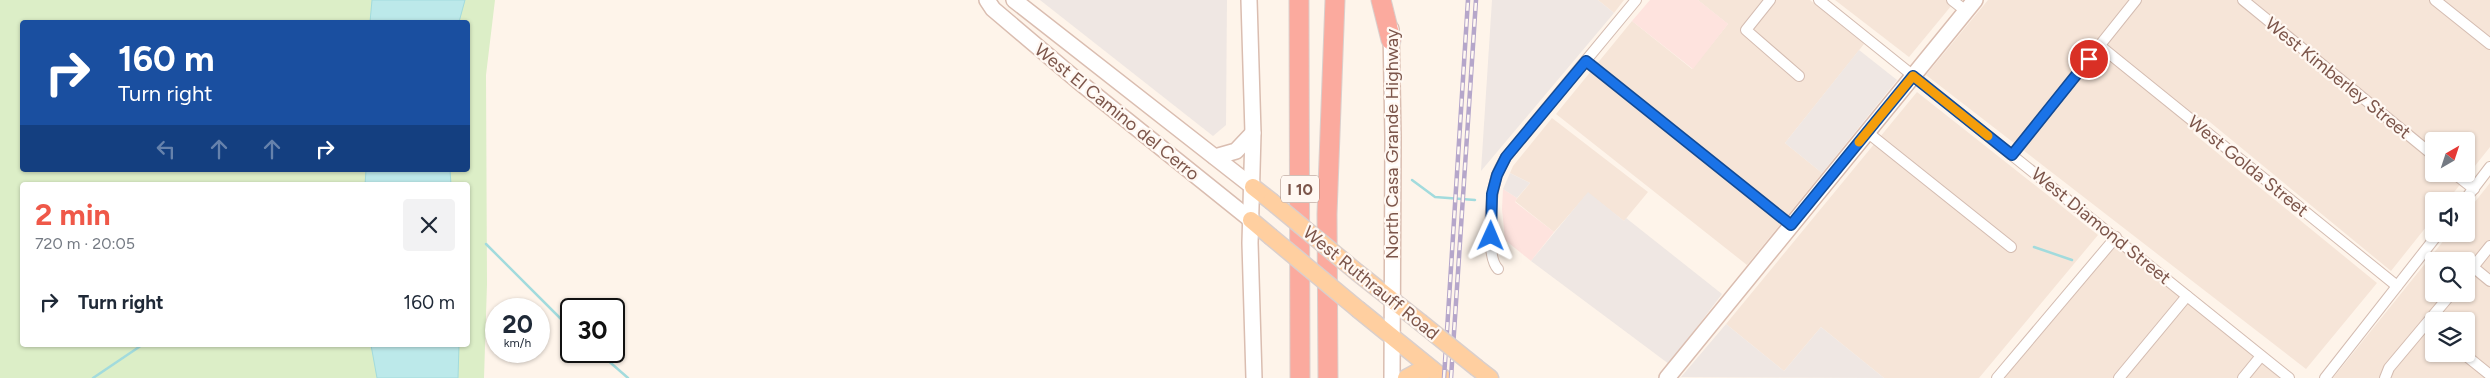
<!DOCTYPE html>
<html lang="en">
<head>
<meta charset="utf-8">
<style>
  :root { --surface:#fff; --page:#f2f2f3; --text:#1f2937; --muted:#747a83; --accent:#ef5849 }
  body { margin:0; font-family:Figtree,sans-serif; background:var(--page); color:var(--text); height:100vh; display:flex; flex-direction:column; font-size:19px; white-space:nowrap }
  * { box-sizing:border-box; margin:0 }
  p { font-size:16px; color:var(--muted) }
  .icon { flex:none; width:28px; height:28px; fill:none; stroke:currentColor; stroke-width:2; stroke-linecap:round; stroke-linejoin:round }
  .map { position:relative; flex:1; overflow:hidden }
  .side { position:absolute; left:20px; top:182px; width:450px; height:165px; display:flex; flex-direction:column; background:var(--surface); border-radius:5px; box-shadow:0 1px 4px #0004 }
  .side>* { flex:none }
  .hud { position:absolute; left:20px; top:20px; width:450px; height:152px; border-radius:5px; box-shadow:0 1px 4px #0004; background:#1a4fa0; color:#fff; overflow:hidden }
  .needle { width:32px; rotate:39deg }
  .controls { position:absolute; left:2425px; top:132px; display:grid; gap:10px }
  .controls a { display:grid; place-items:center; width:50px; height:50px; border-radius:5px; background:var(--surface); box-shadow:0 1px 4px #0004; font-size:25px }
  .speed { position:absolute; left:485px; top:298px; display:flex; gap:10px; font-size:25px; font-weight:700; text-align:center }
  .speed>* { display:grid; place-content:center; width:65px; height:65px; border-radius:50%; background:var(--surface); box-shadow:0 1px 4px #0004; line-height:1 }
  .speed small { font-size:12px; font-weight:400 }
  .speed .limit { border:2px solid #111; border-radius:8px; background:#fff; color:#111 }
  .pin { position:absolute; display:grid; place-items:center; width:42px; height:42px; color:#fff; margin:-21px; border:2px solid #fff; border-radius:50%; box-shadow:0 1px 5px #0007 }
  .me { position:absolute; width:55px; margin:-28px; rotate:1deg; stroke-linejoin:round; filter:drop-shadow(0 0 4px #0008) }
  .turn { display:flex; align-items:center; gap:18px; height:105px; padding:0 15px; font-size:22px }
  .turn .icon { width:65px; height:65px; stroke-width:2.5 }
  .turn b { display:block; font-size:35px; line-height:42px }
  .lanes { display:flex; align-items:center; height:48px; padding:0 15px; background:#0003; justify-content:center; gap:25px; direction:ltr }
  .lanes .off { opacity:.35 }
  .round { display:grid; place-items:center; flex:none; width:52px; height:52px; border-radius:5px; background:var(--page) }
  .overview { display:flex; align-items:center; justify-content:space-between; height:85px; padding:0 15px }
  h1 { font-size:30px; font-weight:700; line-height:38px; color:var(--accent) }
  ul { padding:0; list-style:none }
  li { display:flex; align-items:center; gap:15px; height:70px; padding:0 15px }
  li div { flex:1 }
  li b { display:block; font-size:19px }
  li em { font-style:normal }
  .map>svg:first-child { display:block }
  .residential { fill:#f6e5d8; fill-rule:evenodd }
  .commercial { fill:#fee3de }
  .industrial { fill:#efe7e3 }
  .green { fill:#dceec7; fill-rule:evenodd }
  .water { fill:#bce9ea; stroke:#a2dbdd }
  .lines { fill:none; stroke-linecap:round; stroke-linejoin:round }
  .stream { stroke:#a2dbdd; stroke-width:2.5 }
  .street-casing { stroke:#d4bcb1; stroke-width:12 }
  .secondary-casing { stroke:#dabdb0; stroke-width:18 }
  .primary-casing { stroke:#dacfcc; stroke-width:19 }
  .highway-casing { stroke:#dacfcc; stroke-width:21 }
  .street { stroke:#fff; stroke-width:10 }
  .secondary { stroke:#fff; stroke-width:15 }
  .primary { stroke:#ffcfa0; stroke-width:16 }
  .highway { stroke:#fbaa9e; stroke-width:19 }
  .rail-casing { stroke:#b5a6ca; stroke-width:4.5 }
  .rail { stroke:#fff8f2; stroke-width:2.5; stroke-dasharray:8; stroke-linecap:butt }
  .primary-bridge-casing { stroke:#dacfcc; stroke-width:19; stroke-linecap:butt }
  .primary-bridge { stroke:#ffcfa0; stroke-width:16 }
  .route-casing { stroke:#114b97; stroke-width:12 }
  .route { stroke:#1a73e8; stroke-width:9 }
  .slow { stroke:#f59e0b; stroke-width:9 }
  .labels { text-anchor:middle; dominant-baseline:central; stroke-width:4.5; stroke-linejoin:round; paint-order:stroke }
  .shield { fill:#fff8f2; stroke:#a3867c; stroke-width:1 }
  .shield-label { font-size:16px; font-weight:bold; fill:#7c554a }
  .street-label { font-size:18px; fill:#7c554a; stroke:#fff8f2 }
</style>
</head>
<body>
<div class="map">
<svg width="2490" height="378" viewBox="0 0 2490 378">
  <rect width="100%" height="100%" fill="#fef4ea"/>
  <!-- residential -->
  <g class="residential">
    <polygon points="1598,0 1624,0 1614,13"/>
    <polygon points="1698,0 1810,0 1864,44 1785,143 1822,173 1747,265 1556,114 1632,21 1692,69 1728,24"/>
    <polygon points="1835,0 1956,0 1909,57"/>
    <path d="M1988,0H2490V147L2447,201H2434V217L2391,271L2205,118L2193,133L2377,283L2306,369L1926,75ZM2434,141H2466V174H2434Z"/>
    <polygon points="1917,92 2098,235 1979,378 1884,378 1821,327 1784,371 1726,324"/>
    <polygon points="1552,118 1648,192 1624,221 1588,193 1554,232 1515,201 1530,183 1510,173 1513,166"/>
    <path d="M2490,183V378H2333L2449,234H2466V213ZM2434,261H2466V294H2434ZM2434,321H2466V354H2434Z"/>
    <polygon points="2115,243 2280,378 2003,378"/>
  </g>
  <!-- commercial -->
  <g class="commercial">
    <polygon points="1650,0 1698,0 1728,24 1693,69 1632,21"/>
    <polygon points="1503,189 1517,198 1515,202 1554,232 1531,261 1505,240 1502,209"/>
  </g>
  <!-- industrial -->
  <g class="industrial">
    <polygon points="1040,0 1227,0 1226,125 1213,136"/>
    <polygon points="1492,0 1598,0 1614,13 1481,171"/>
    <polygon points="1859,50 1897,80 1822,173 1785,143"/>
    <polygon points="1510,173 1530,183 1517,198 1503,189"/>
    <polygon points="1588,192 1624,221 1626,218 1722,294 1669,364 1531,261"/>
    <polygon points="1726,324 1784,371 1821,327 1884,378 1681,377"/>
  </g>
  <!-- green -->
  <path class="green" d="M0,0H495L486,75L487,284L484,378H0ZM22,22H468V170H22ZM22,185H468V345H22Z"/>
  <!-- water -->
  <g class="water">
    <polygon points="372,0 465,0 459,22 370,22"/>
    <polygon points="366,170 450,170 451,185 365,185"/>
    <polygon points="371,345 459,345 458,378 377,378"/>
  </g>
  <g class="lines">
    <!-- stream -->
    <g class="stream">
      <polyline points="1412,180 1435,197 1475,200"/>
      <polyline points="486,244 571,329"/>
      <polyline points="2034,247 2072,260"/>
      <polyline points="597,351 628,378"/>
      <polyline points="93,378 142,345"/>
    </g>
    <defs>
      <g id="street">
        <polyline points="1770,0 1746,30 1799,76"/>
        <polyline points="1819,0 2289,378"/>
        <polyline points="1952,0 1966,11"/>
        <polyline points="2243,0 2434,156"/>
        <polyline points="2435,0 2490,44"/>
        <polyline points="2100,46 2397,286"/>
        <polyline points="1586,61 1791,225"/>
        <polyline points="1867,132 2011,247"/>
        <polyline points="2012,155 2136,0"/>
        <polyline points="2455,174 2474,189"/>
        <polyline points="2464,201 2490,167"/>
        <polyline points="2473,267 2490,281"/>
        <path d="M1498,269C1485,256 1491,195 1496,178C1498,170 1503,163 1506,157L1636,0"/>
        <polyline points="2466,276 2490,246"/>
        <polyline points="2464,354 2490,375"/>
        <polyline points="1997,378 2116,237"/>
        <polyline points="2119,378 2187,296"/>
        <polyline points="2243,378 2261,356"/>
        <polyline points="2325,378 2438,234"/>
        <polyline points="2385,378 2389,368 2451,294"/>
      </g>
      <g id="secondary">
        <polyline points="987,0 993,9 1078,81 1251,220"/>
        <polyline points="1014,0 1253,187"/>
        <polyline points="1249,0 1253,133 1250,243 1254,378"/>
        <polyline points="1391,29 1393,137 1392,378"/>
        <polyline points="1215,157 1236,151 1253,133"/>
        <polyline points="1667,378 1975,0"/>
      </g>
      <g id="primary">
        <polyline points="1253,187 1271,201"/>
        <polyline points="1251,220 1270,236"/>
        <polyline points="1358,273 1420,322"/>
        <polyline points="1359,310 1443,378"/>
        <polyline points="1477,368 1490,378"/>
        <polyline points="1406,378 1417,372 1431,369"/>
      </g>
      <g id="highway">
        <polyline points="1299,0 1300,378"/>
        <polyline points="1381,0 1391,40"/>
        <polyline points="1328,378 1327,214 1335,0"/>
      </g>
    </defs>
    <!-- street casing -->
    <use href="#street" class="street-casing"/>
    <!-- secondary casing -->
    <use href="#secondary" class="secondary-casing"/>
    <!-- primary casing -->
    <use href="#primary" class="primary-casing"/>
    <!-- highway casing -->
    <use href="#highway" class="highway-casing"/>
    <!-- street -->
    <use href="#street" class="street"/>
    <!-- secondary -->
    <use href="#secondary" class="secondary"/>
    <!-- primary -->
    <use href="#primary" class="primary"/>
    <!-- highway -->
    <use href="#highway" class="highway"/>
    <defs>
      <g id="rail">
        <polyline points="1444,378 1468,0"/>
        <polyline points="1451,378 1476,0"/>
      </g>
    </defs>
    <!-- rail casing -->
    <use href="#rail" class="rail-casing"/>
    <!-- rail -->
    <use href="#rail" class="rail"/>
    <defs>
      <g id="primary-bridge">
        <polyline points="1271,201 1358,273"/>
        <polyline points="1270,236 1359,310"/>
        <polyline points="1420,322 1477,368"/>
      </g>
    </defs>
    <!-- primary-bridge casing -->
    <use href="#primary-bridge" class="primary-bridge-casing"/>
    <!-- primary-bridge -->
    <use href="#primary-bridge" class="primary-bridge"/>
  </g>
  <g class="lines">
    <defs>
      <polyline id="route" points="1491,236 1492,194 1497,175 1506,157 1586,61 1791,225 1913,76 2012,155 2089,59"/>
    </defs>
    <!-- route casing -->
    <use href="#route" class="route-casing"/>
    <!-- route -->
    <use href="#route" class="route"/>
    <!-- slow -->
    <polyline class="slow" points="1859,142 1913,76 1988,136"/>
  </g>
  <g class="labels">
    <!-- shield labels -->
    <rect class="shield" x="1281" y="175.5" width="38" height="27" rx="4"/>
    <g class="shield-label">
      <text x="1300" y="189">I 10</text>
    </g>
    <!-- street labels -->
    <g class="street-label">
      <text transform="translate(2338 78) rotate(39)">West Kimberley Street</text>
      <text transform="translate(1117 112) rotate(39)">West El Camino del Cerro</text>
      <text transform="translate(1392 144) rotate(-90)">North Casa Grande Highway</text>
      <text transform="translate(2248 166) rotate(39)">West Golda Street</text>
      <text transform="translate(2101 226) rotate(39)">West Diamond Street</text>
      <text transform="translate(1371 283) rotate(39)">West Ruthrauff Road</text>
    </g>
  </g>
</svg>
<div class="controls">
<a><svg class="needle" viewBox="-14 -14 28 28"><path d="M0-13l5 13h-10z" fill="#e53935"/><path d="M0 13l5-13h-10z" fill="#747a83"/></svg></a>
<a><svg class="icon" aria-label="sound" viewBox="0 0 24 24"><path d="M4 9h4l5-4v14l-5-4H4zM17 9q2 3 0 6"/></svg></a>
<a><svg class="icon" aria-label="search" viewBox="0 0 24 24"><circle cx="10" cy="10" r="6"/><path d="M15 15l6 6"/></svg></a>
<a><svg class="icon" aria-label="layers" viewBox="0 0 24 24"><path d="M12 4l9 5-9 5-9-5zM3 14l9 5 9-5"/></svg></a>
</div>
<div class="speed"><div>20<small>km/h</small></div><div class="limit">30</div></div>
<div class="pin" style="left:2089px;top:59px;background:#d93025"><svg class="icon" aria-label="arrive" viewBox="0 0 24 24"><path d="M6 21V4h12l-3 4 3 4H6"/></svg></div>
<svg class="me" style="left:1491px;top:236px" viewBox="-20 -20 40 40"><path d="M0-17L14 15 0 8-14 15z" fill="#1a73e8" stroke="#fff" stroke-width="4"/></svg>
<div class="hud">
<div class="turn"><svg class="icon" aria-label="right" viewBox="0 0 24 24"><path d="M7 20v-9h11M14 6l5 5-5 5"/></svg><div><b>160 m</b>Turn right</div></div>
<div class="lanes"><svg class="icon off" aria-label="left" viewBox="0 0 24 24"><path d="M17 20v-9H6M10 6l-5 5 5 5"/></svg><svg class="icon off" aria-label="ahead" viewBox="0 0 24 24"><path d="M12 20V5M6 11l6-6 6 6"/></svg><svg class="icon off" aria-label="ahead" viewBox="0 0 24 24"><path d="M12 20V5M6 11l6-6 6 6"/></svg><svg class="icon" aria-label="right" viewBox="0 0 24 24"><path d="M7 20v-9h11M14 6l5 5-5 5"/></svg></div>
</div>
<section class="side">
<div class="overview"><div><h1>2 min</h1><p>720 m · 20:05</p></div><a class="round"><svg class="icon" aria-label="close" viewBox="0 0 24 24"><path d="M6 6l12 12M18 6L6 18"/></svg></a></div>
<ul>
<li><svg class="icon" aria-label="right" viewBox="0 0 24 24"><path d="M7 20v-9h11M14 6l5 5-5 5"/></svg><div><b>Turn right</b></div><em>160 m</em></li>
</ul>
</section>
</div>
</body>
</html>
